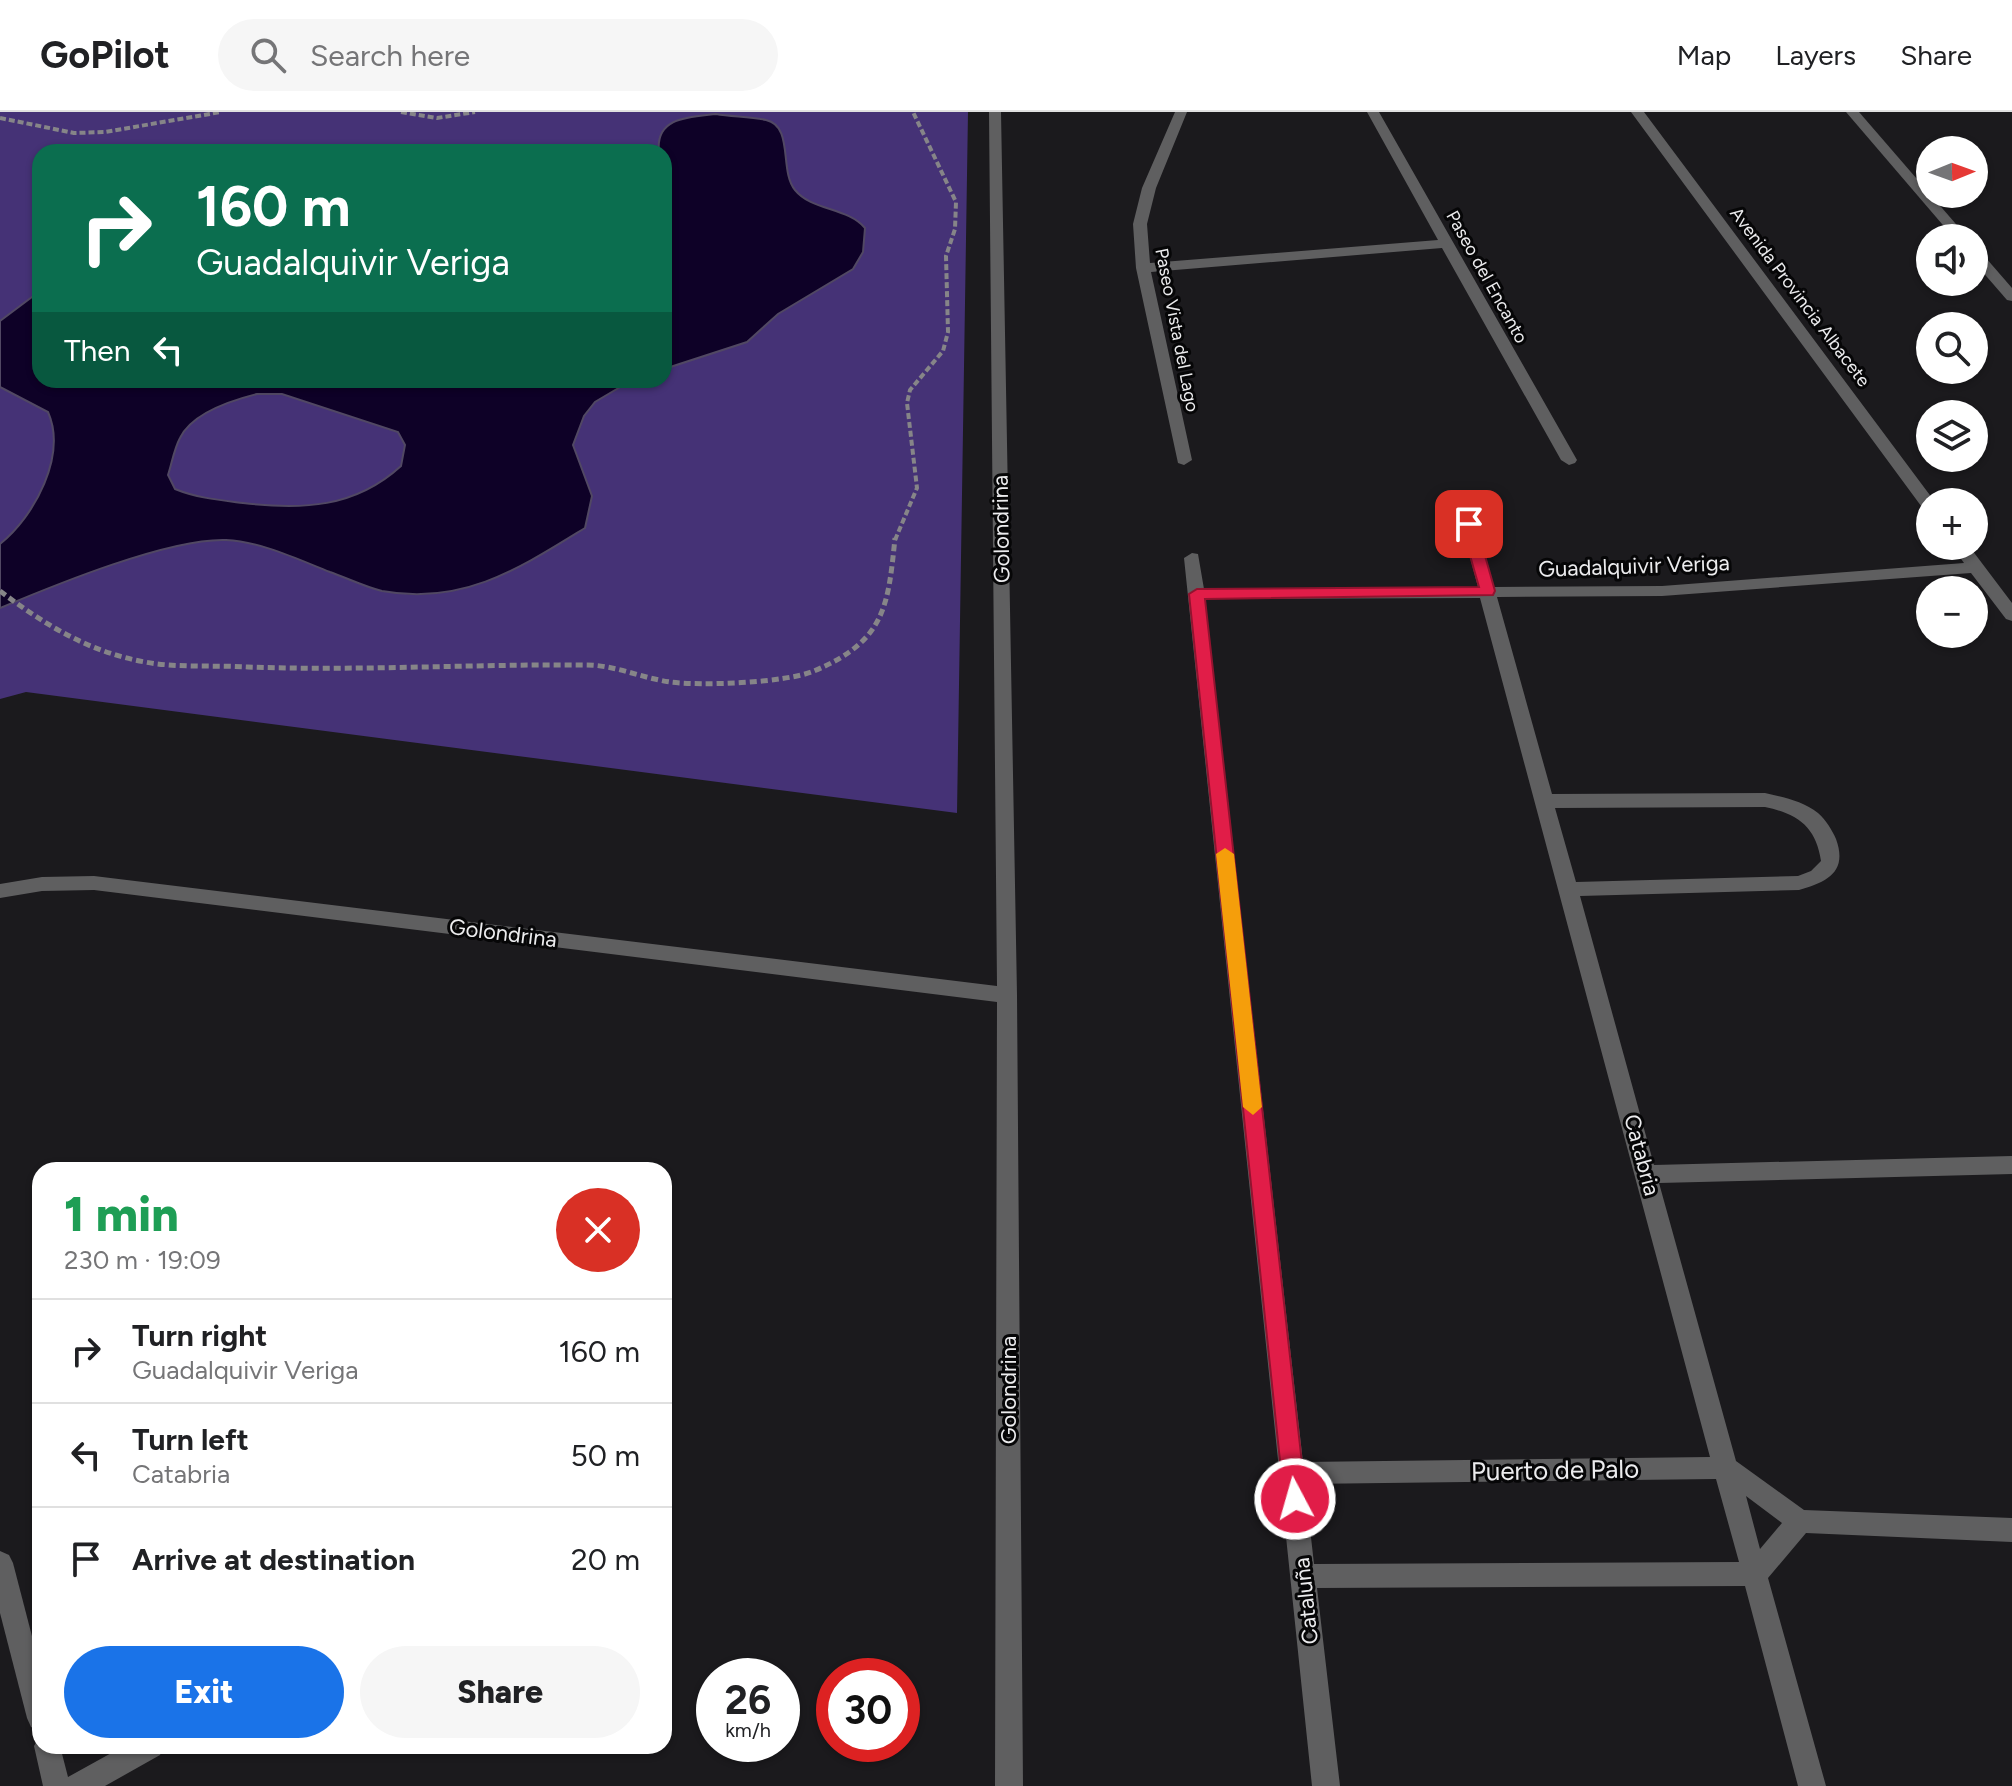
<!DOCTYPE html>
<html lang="en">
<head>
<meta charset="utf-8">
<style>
  :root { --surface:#fff; --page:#f6f6f6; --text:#202124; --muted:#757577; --line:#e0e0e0; --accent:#1a73e8 }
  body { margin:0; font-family:Figtree,sans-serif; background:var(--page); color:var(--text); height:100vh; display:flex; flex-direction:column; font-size:30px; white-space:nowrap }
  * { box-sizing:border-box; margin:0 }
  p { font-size:26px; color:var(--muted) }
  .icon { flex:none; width:44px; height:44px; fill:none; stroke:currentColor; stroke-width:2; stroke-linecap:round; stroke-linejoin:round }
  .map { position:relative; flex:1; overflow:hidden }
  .sheet { position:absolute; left:32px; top:1050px; width:640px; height:592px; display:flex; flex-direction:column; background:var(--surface); border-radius:24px; box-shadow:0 2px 6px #0004 }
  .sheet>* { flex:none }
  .hud { position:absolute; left:32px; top:32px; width:640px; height:244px; border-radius:24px; box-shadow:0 2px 6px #0004; background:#0b6e4f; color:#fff; overflow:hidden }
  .needle { width:52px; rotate:89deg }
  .controls { position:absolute; left:1916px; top:24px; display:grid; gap:16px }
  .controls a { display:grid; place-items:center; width:72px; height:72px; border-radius:50%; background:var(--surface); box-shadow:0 2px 6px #0004; font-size:40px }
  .speed { position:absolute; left:696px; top:1546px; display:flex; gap:16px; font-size:40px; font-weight:700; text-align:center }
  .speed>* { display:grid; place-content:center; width:104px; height:104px; border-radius:50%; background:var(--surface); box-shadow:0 2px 6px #0004; line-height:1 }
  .speed small { font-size:20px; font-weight:400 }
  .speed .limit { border:12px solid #d22; background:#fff; color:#111 }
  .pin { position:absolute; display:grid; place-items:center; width:68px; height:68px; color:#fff; margin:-34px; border-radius:16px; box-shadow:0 4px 12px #0006 }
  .me { position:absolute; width:88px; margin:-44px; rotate:354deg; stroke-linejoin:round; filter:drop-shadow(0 0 6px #0008) }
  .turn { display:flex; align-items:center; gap:28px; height:168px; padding:0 32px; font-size:36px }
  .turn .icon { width:104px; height:104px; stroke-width:2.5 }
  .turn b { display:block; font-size:56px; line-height:68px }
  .then { display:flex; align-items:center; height:76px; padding:0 32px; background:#0003; gap:16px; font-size:30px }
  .round { display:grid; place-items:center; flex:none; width:84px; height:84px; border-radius:42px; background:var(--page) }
  .headline { display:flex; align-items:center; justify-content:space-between; height:136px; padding:0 32px }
  h1 { font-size:48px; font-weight:800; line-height:60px; color:#1e9e55 }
  .primary-button { display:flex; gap:16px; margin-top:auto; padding:16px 32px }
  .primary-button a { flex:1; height:92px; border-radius:48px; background:var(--accent); color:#fff; font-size:32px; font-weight:800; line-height:92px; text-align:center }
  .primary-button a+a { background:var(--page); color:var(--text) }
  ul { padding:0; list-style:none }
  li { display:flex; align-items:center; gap:24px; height:104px; padding:0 32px; border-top:2px solid var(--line) }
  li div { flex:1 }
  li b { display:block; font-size:30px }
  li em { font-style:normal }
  header { display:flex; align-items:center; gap:48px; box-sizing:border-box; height:112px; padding:0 40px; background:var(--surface); border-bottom:2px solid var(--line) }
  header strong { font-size:38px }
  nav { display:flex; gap:44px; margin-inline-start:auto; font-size:28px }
  .search { width:560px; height:72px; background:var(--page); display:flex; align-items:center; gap:20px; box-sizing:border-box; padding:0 28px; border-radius:44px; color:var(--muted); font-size:30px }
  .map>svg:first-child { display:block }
  .green { fill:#453276; fill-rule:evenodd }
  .water { fill:#0e0127; stroke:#514863; stroke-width:2; fill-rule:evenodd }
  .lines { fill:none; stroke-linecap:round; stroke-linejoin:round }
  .path-far1 { stroke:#868588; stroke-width:4; stroke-dasharray:6 3; stroke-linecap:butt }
  .path { stroke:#868588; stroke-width:5; stroke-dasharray:7 4; stroke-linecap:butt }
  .minor { fill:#5f5f60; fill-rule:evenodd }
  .route { fill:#e11d48; stroke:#92132f; stroke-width:2 }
  .slow { fill:#f59e0b }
  .labels { text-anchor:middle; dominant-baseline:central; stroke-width:6; stroke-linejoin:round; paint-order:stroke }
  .far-street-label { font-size:18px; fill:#ececee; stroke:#060607 }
  .street-label { font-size:22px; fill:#ececee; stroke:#060607 }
  .near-street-label { font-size:26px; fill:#ececee; stroke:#060607 }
</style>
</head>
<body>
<header>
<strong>GoPilot</strong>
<div class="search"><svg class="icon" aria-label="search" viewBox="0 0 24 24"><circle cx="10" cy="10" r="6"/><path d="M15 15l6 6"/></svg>Search here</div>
<nav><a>Map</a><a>Layers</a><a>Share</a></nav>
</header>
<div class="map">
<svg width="2012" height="1674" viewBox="0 0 2012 1674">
  <rect width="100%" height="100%" fill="#1b1a1d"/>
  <!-- green -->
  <path class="green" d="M0,0H968L957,701L26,580L0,587ZM40,40H664V268H40Z"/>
  <!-- water -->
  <g class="water">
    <path d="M716,2C732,5 750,4 766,8C794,14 779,59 795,78C812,99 847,95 865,116L863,140L853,157L778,202L747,230L664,257V40H659C655,5 689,5 716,2Z"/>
    <path d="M40,179V268H632L595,290L584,304L573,333L592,384L585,416C520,456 463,494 382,479C365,475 347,466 330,460C297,447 262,430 226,428C169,426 55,473 0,496V432C35,404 67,343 48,300L0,275V209ZM257,282H282L398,320L405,333L401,354C355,396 302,398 243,391C219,388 197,386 175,377L168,363C172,351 174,337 180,326C192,301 233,288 257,282Z"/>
  </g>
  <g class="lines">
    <!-- path-far1 -->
    <g class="path-far1">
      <polyline points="401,0 437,6 475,0"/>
      <polyline points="0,6 74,21 105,20 221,0"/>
      <polyline points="895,428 917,376 907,291 910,278 943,239 948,220 946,144 955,117 956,90 913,0"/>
    </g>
    <!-- path -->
    <path class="path" d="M0,479C45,513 89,540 145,550C177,556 214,553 248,555C361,559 473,552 587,553C614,553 642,566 670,570C702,574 785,571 814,559C885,529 888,495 895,426"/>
    <!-- minor -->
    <g class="minor">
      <polygon points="989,0 1001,0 1017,883 1023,1674 995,1674 997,890 94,778 42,779 0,786 0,772 42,765 94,764 997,874"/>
      <polygon points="1175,0 1187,0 1156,76 1147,112 1150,151 1438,128 1367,0 1379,0 1577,348 1575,351 1569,353 1561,348 1442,136 1151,160 1192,348 1184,353 1178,351 1136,156 1133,112 1142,76"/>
      <polygon points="1631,0 1644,0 1935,390 1930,390 1930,399 1924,398"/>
      <polygon points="1846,0 1859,0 1968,126 1954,126"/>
      <polygon points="1974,137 1979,138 2012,176 2012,189 2007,188 1974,150"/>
      <path d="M1469,407L1477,412L1494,475L1662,474L1964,451L1952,434H1969L2012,491V509L2006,507L1971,461L1662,484L1497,485L1552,682L1765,681C1783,685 1803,689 1818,701C1826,708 1832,718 1836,727C1848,760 1827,770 1799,778L1580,784L1654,1053L2012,1044V1062L1659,1071L1736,1349L1804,1398L2012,1406V1430L1806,1421L1768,1466L1826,1674H1798L1745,1474L1317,1476L1340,1674H1312L1184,446L1192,441L1198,442L1204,477L1478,475L1461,412ZM1480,486L1710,1345L1303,1350L1205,487ZM1765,695C1798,702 1816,715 1821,749L1811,759L1798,764L1576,770L1555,696ZM1716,1367L1739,1450L1314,1452L1305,1372ZM1746,1384L1782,1411L1760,1437Z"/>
      <polygon points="0,1439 9,1443 13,1451 40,1555 40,1619 31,1615 27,1606 0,1501"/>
      <polygon points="40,1624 40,1634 60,1634 68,1665 124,1634 164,1634 160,1643 105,1674 43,1674 34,1634"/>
    </g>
  </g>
  <!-- route -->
  <polygon class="route" points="1469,407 1476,412 1495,479 1493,483 1205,487 1306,1387 1303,1394 1295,1397 1287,1394 1284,1387 1189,482 1197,477 1479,475 1461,412"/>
  <!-- slow -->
  <polygon class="slow" points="1225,736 1234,742 1262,995 1253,1003 1243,995 1216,742"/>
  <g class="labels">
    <!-- far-street labels -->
    <g class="far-street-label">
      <text transform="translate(1487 165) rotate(61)">Paseo del Encanto</text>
      <text transform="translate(1800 185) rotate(53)">Avenida Provincia Albacete</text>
      <text transform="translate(1177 218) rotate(79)">Paseo Vista del Lago</text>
    </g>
    <!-- street labels -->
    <g class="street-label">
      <text transform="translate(1001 417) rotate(-91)">Golondrina</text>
      <text transform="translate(1634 454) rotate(-2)">Guadalquivir Veriga</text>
      <text transform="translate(503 821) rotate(7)">Golondrina</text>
      <text transform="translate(1642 1043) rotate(75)">Catabria</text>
      <text transform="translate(1008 1278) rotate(-90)">Golondrina</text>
      <text transform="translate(1306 1489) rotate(-96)">Cataluña</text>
    </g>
    <!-- near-street labels -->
    <g class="near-street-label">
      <text transform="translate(1555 1358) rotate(-1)">Puerto de Palo</text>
    </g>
  </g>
</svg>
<div class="controls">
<a><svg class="needle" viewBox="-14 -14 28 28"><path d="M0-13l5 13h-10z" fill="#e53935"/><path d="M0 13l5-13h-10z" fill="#757577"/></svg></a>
<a><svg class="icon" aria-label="sound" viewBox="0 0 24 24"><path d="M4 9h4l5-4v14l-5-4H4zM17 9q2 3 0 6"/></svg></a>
<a><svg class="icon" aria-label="search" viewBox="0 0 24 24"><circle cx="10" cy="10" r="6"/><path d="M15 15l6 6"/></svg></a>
<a><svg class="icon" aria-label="layers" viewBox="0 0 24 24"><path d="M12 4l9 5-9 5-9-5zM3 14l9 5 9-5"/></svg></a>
<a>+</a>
<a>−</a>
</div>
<div class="speed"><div>26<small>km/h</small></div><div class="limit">30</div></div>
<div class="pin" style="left:1469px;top:412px;background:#d93025"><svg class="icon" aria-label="arrive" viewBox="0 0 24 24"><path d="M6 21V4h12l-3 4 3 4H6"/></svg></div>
<svg class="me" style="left:1295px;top:1387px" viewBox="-20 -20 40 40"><circle r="17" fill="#e11d48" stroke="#fff" stroke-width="3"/><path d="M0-11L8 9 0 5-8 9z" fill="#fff"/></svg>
<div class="hud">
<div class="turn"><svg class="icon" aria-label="right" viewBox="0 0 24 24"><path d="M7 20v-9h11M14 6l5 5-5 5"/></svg><div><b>160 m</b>Guadalquivir Veriga</div></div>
<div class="then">Then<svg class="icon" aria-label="left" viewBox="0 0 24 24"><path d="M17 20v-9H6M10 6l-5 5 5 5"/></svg></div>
</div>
<section class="sheet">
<div class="headline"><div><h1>1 min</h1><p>230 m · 19:09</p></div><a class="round" style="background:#d93025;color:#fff"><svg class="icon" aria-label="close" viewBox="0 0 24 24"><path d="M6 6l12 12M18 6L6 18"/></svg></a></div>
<ul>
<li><svg class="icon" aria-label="right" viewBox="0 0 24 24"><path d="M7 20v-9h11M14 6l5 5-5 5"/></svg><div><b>Turn right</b><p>Guadalquivir Veriga</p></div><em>160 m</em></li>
<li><svg class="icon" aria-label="left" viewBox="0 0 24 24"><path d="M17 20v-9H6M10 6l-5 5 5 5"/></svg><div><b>Turn left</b><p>Catabria</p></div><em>50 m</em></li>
<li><svg class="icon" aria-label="arrive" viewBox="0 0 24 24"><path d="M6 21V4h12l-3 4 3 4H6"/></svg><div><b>Arrive at destination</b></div><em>20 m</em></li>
</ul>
<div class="primary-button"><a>Exit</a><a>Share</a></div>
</section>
</div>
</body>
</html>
